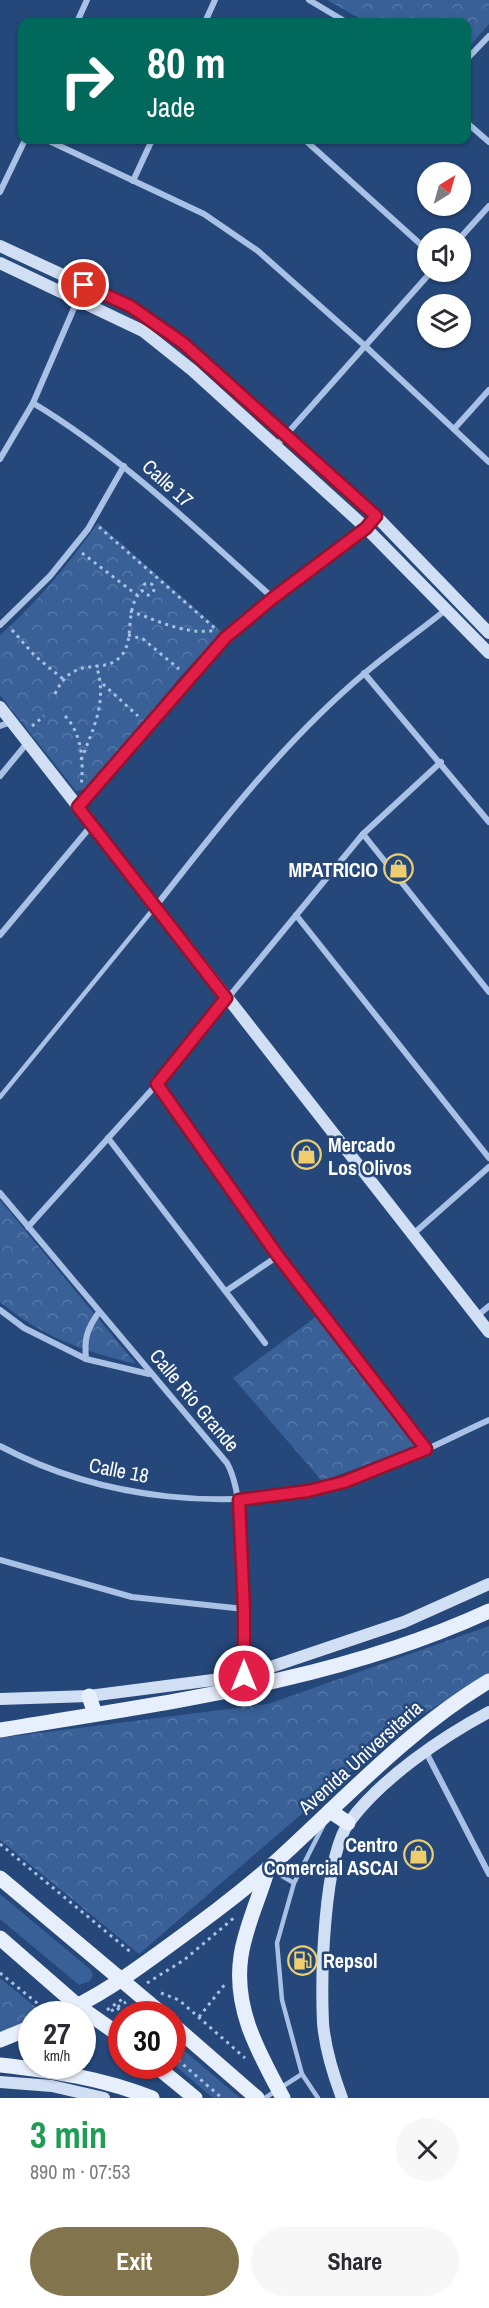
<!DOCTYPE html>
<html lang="en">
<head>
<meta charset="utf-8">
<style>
  :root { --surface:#fff; --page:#f7f7f7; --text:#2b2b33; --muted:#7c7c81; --accent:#82744d }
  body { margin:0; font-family:"Archivo Narrow",sans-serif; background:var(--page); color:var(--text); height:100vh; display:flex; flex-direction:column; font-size:22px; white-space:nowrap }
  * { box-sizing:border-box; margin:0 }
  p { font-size:20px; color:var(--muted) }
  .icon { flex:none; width:33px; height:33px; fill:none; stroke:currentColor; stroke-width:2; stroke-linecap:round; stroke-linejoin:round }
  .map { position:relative; height:2098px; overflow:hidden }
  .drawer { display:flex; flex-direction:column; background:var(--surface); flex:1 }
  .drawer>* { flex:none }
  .banner { position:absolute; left:18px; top:18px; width:453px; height:126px; border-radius:12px; box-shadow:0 2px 4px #0004; background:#00695c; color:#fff; overflow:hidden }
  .needle { width:39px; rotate:37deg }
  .controls { position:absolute; left:417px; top:162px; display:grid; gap:12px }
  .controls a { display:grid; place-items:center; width:54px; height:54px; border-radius:50%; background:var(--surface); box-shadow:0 2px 4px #0004; font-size:30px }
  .speed { position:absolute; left:18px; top:2001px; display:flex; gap:12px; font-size:30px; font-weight:700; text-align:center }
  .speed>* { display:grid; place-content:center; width:78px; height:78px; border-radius:50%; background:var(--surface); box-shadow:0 2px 4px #0004; line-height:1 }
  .speed small { font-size:15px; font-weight:400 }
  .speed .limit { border:9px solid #d22; background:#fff; color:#111 }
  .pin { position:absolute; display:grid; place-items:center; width:51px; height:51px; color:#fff; margin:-26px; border:3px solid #fff; border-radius:50%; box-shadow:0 2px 6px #0007 }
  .me { position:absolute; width:66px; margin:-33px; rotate:0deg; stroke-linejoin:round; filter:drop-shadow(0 0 4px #0008) }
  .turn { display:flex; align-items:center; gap:21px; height:126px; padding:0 30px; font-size:27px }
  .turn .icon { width:78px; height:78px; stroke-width:2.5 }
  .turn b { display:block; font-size:42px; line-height:51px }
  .round { display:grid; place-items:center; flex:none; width:63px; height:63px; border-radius:32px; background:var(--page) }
  .overview { display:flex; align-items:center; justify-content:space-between; height:102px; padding:0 30px }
  h1 { font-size:36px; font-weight:800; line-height:45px; color:#1e9e55 }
  .cta { display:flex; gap:12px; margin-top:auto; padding:12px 30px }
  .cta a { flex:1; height:69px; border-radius:36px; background:var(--accent); color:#fff; font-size:24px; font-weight:800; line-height:69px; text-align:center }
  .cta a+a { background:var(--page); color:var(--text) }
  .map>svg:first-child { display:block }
  .green { fill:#396097 }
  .park { fill:url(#park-crowns) }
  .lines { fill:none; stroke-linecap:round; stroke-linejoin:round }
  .path { stroke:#a8c1e4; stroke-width:3; stroke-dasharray:3 4.5; stroke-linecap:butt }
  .lane { stroke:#a8c1e4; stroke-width:4.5 }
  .street { stroke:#a8c1e4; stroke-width:6 }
  .secondary { stroke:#d1dff4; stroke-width:12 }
  .primary { stroke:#e8effc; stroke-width:15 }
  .route-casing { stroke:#92132f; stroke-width:15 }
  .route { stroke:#e11d48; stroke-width:10 }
  .labels { text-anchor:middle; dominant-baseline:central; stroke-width:5; stroke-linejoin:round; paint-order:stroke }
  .street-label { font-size:20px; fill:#fff; stroke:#25477a }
  .poi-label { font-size:20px; font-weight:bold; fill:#fff; stroke:#25477a; text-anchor:end }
</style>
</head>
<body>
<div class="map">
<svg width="489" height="2098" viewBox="0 0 489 2098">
  <defs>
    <pattern id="park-crowns" width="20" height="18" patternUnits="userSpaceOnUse" patternTransform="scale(1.5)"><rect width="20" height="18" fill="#396097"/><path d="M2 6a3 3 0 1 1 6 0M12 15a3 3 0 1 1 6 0" fill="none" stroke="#5778a7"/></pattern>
  </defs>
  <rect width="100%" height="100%" fill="#25477a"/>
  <!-- green -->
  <g class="green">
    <polygon points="0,1894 91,1970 93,1975 90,1981 79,1985 0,1919"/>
    <polygon points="173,2041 240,2098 213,2098 173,2064"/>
  </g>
  <!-- park -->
  <g class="park">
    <polygon points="327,0 489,0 489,24 467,49 466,22 366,22"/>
    <path d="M98,523L222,632L180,677L89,789L76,791L0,695V635C38,602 68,564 98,523Z"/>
    <path d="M0,1200L136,1364C80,1350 45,1338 0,1302Z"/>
    <polygon points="317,1316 417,1446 322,1481 233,1378"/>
    <polygon points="489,1626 489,1675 406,1724 139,1954 0,1840 0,1738 268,1704"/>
    <polygon points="0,1978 44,2014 32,2014 31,2019 0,2033"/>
  </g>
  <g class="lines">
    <!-- path -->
    <g class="path">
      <polyline points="99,527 217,630"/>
      <polyline points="82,553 137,595"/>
      <circle cx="148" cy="589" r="6"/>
      <path d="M130,611C159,621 187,636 217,630"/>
      <polyline points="12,630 35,656 63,679"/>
      <polyline points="128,635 143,639 179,669"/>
      <polyline points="103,684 138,716"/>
      <path d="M55,694C74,652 103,677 121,656C136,639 123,610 142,590"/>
      <path d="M65,716C82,733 84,763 81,786"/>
      <polyline points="32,726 44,716"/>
      <path d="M81,760C94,727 108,700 96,665"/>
      <polyline points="0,1844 133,1954"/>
      <polyline points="0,1973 47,2011"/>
      <polyline points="147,1983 184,1960 235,1917"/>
      <polyline points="161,1993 179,2000 245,2058"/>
      <polyline points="117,2008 125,2014"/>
      <polyline points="107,2010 124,1998"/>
      <polyline points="111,2011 126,2002"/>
      <polyline points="199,2017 226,1983"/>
      <polyline points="172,2055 222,2098"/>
    </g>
    <!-- lane -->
    <g class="lane">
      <polyline points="0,1097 155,907"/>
      <polyline points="270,1869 294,1883"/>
      <polyline points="265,2098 302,2074"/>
      <polyline points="318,2098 302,2074 282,2000 277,1943 294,1883 324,1824"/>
    </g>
    <!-- street -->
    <g class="street">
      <polyline points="309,0 346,22"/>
      <polyline points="77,22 87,0"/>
      <polyline points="205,22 215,0"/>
      <polyline points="466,60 489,36"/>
      <polyline points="466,122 489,142"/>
      <polyline points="47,140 204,214 258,251 364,345 489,462"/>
      <polyline points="305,140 428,251"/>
      <polyline points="133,181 152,140"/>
      <polyline points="0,192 25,140"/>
      <polyline points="460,238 489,206"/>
      <path d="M33,403C121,456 196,529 273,598"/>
      <polyline points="454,429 489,390"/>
      <polyline points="276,446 431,272"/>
      <polyline points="0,459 33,403 84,285"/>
      <polyline points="0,625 50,576 88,529 124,466"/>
      <polyline points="364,673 489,822"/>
      <polyline points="0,726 11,722"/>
      <polyline points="0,776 28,742"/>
      <polyline points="78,807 225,638 273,598 366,528 376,516"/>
      <polyline points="363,834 489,992"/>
      <path d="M156,906C220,824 285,740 365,673C392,650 421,630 448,608"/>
      <polyline points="296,915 489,1158"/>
      <polyline points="0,935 91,826"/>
      <polyline points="157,1084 278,1256 426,1449"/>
      <polyline points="108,1138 265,1343"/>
      <path d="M0,1193L227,1463C249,1501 244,1627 244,1676"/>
      <polyline points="28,1227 157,1084 363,834 441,762"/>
      <polyline points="412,1235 489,1167"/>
      <polyline points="226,1291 278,1256"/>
      <polyline points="0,1310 24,1328 86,1359 149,1374"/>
      <polyline points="477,1316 489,1306"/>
      <path d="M86,1359C84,1338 87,1329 99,1312"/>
      <path d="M0,1446C101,1500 232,1514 342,1483C391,1469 443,1441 489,1420"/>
      <polyline points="0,1560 132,1597 244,1609"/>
      <polyline points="426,1752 489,1874"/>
    </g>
    <!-- secondary -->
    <g class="secondary">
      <polyline points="0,246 130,306 183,343 376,516 489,633"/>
      <polyline points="0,263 143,331 192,370 366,528 489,653"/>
      <polyline points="0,707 489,1332"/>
      <polyline points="0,1699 89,1696 244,1676 404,1622 489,1584"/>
      <polyline points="0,2082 52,2086 104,2098"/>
      <path d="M342,2098C333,2074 325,2048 323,2023C321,1978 323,1857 350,1821C382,1778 442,1737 489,1712"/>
    </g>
    <!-- primary -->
    <g class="primary">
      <polyline points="89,1696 95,1714"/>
      <path d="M0,1730C166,1702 335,1682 489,1611"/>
      <polyline points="330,1811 348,1823"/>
      <path d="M268,1868C260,1897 245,1927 241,1956C233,2009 259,2053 283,2098"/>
      <polyline points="0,1878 162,2014"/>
      <polyline points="0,1938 78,2006 122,2037"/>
      <path d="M59,2014C97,1998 130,1974 163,1950C200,1923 237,1896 271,1866C341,1803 407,1730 489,1681"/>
      <polyline points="172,2024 257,2098"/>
      <polyline points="0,2040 32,2027"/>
      <path d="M0,2065C53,2071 102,2078 152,2098"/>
      <polyline points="156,2066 195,2098"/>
    </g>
  </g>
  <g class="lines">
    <defs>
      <polyline id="route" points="84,285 130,306 183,343 376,516 366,528 273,598 225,638 78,807 226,998 157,1084 278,1256 426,1449 344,1482 308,1491 239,1500 244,1609 244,1676"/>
    </defs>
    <!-- route casing -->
    <use href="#route" class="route-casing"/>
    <!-- route -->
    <use href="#route" class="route"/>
  </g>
  <!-- icons -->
  <defs>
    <symbol id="shop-ring" viewBox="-11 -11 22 22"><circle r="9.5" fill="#25477a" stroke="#edcd6d" stroke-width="1.5"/><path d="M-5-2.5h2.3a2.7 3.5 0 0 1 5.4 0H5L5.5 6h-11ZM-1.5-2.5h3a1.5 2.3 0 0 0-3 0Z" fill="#edcd6d"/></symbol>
    <symbol id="fuel-ring" viewBox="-11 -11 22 22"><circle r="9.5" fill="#25477a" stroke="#edcd6d" stroke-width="1.5"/><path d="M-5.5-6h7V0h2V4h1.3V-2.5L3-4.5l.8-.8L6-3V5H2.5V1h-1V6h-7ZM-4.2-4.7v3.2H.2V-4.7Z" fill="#edcd6d"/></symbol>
  </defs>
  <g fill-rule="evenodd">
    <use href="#shop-ring" x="382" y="852" width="33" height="33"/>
    <use href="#shop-ring" x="290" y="1138" width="33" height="33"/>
    <use href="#shop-ring" x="402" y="1838" width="33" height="33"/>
    <use href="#fuel-ring" x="286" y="1944" width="33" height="33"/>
  </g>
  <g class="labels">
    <!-- street labels -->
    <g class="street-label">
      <text transform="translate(168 483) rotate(42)">Calle 17</text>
      <text transform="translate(195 1400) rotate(50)">Calle Río Grande</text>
      <text transform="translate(119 1470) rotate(11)">Calle 18</text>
      <text transform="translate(360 1757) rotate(-42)">Avenida Universitaria</text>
    </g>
    <!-- poi labels -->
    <g class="poi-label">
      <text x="378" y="869">MPATRICIO</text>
      <text x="328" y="1144" text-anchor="start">Mercado<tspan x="328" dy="23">Los Olivos</tspan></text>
      <text x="398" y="1844">Centro<tspan x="398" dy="23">Comercial ASCAI</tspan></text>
      <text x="323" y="1960" text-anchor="start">Repsol</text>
    </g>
  </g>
</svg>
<div class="controls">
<a><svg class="needle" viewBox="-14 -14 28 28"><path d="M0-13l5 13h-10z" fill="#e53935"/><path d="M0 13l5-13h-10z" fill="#7c7c81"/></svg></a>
<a><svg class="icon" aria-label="sound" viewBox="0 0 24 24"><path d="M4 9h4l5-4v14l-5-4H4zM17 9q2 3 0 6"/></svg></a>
<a><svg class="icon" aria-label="layers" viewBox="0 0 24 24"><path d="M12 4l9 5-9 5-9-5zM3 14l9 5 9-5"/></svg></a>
</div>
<div class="speed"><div>27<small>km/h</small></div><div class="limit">30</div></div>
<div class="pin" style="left:84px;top:285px;background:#d93025"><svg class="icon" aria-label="arrive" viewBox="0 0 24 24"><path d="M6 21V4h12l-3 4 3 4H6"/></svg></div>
<svg class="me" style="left:244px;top:1676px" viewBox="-20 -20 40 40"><circle r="17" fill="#e11d48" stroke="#fff" stroke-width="3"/><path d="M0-11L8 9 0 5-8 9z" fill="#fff"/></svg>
<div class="banner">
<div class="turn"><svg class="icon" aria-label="right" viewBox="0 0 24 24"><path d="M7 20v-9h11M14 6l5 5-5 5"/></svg><div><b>80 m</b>Jade</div></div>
</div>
</div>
<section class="drawer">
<div class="overview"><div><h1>3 min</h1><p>890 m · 07:53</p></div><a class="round"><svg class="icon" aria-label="close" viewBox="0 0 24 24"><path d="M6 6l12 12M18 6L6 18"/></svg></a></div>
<div class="cta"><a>Exit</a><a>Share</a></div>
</section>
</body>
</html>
